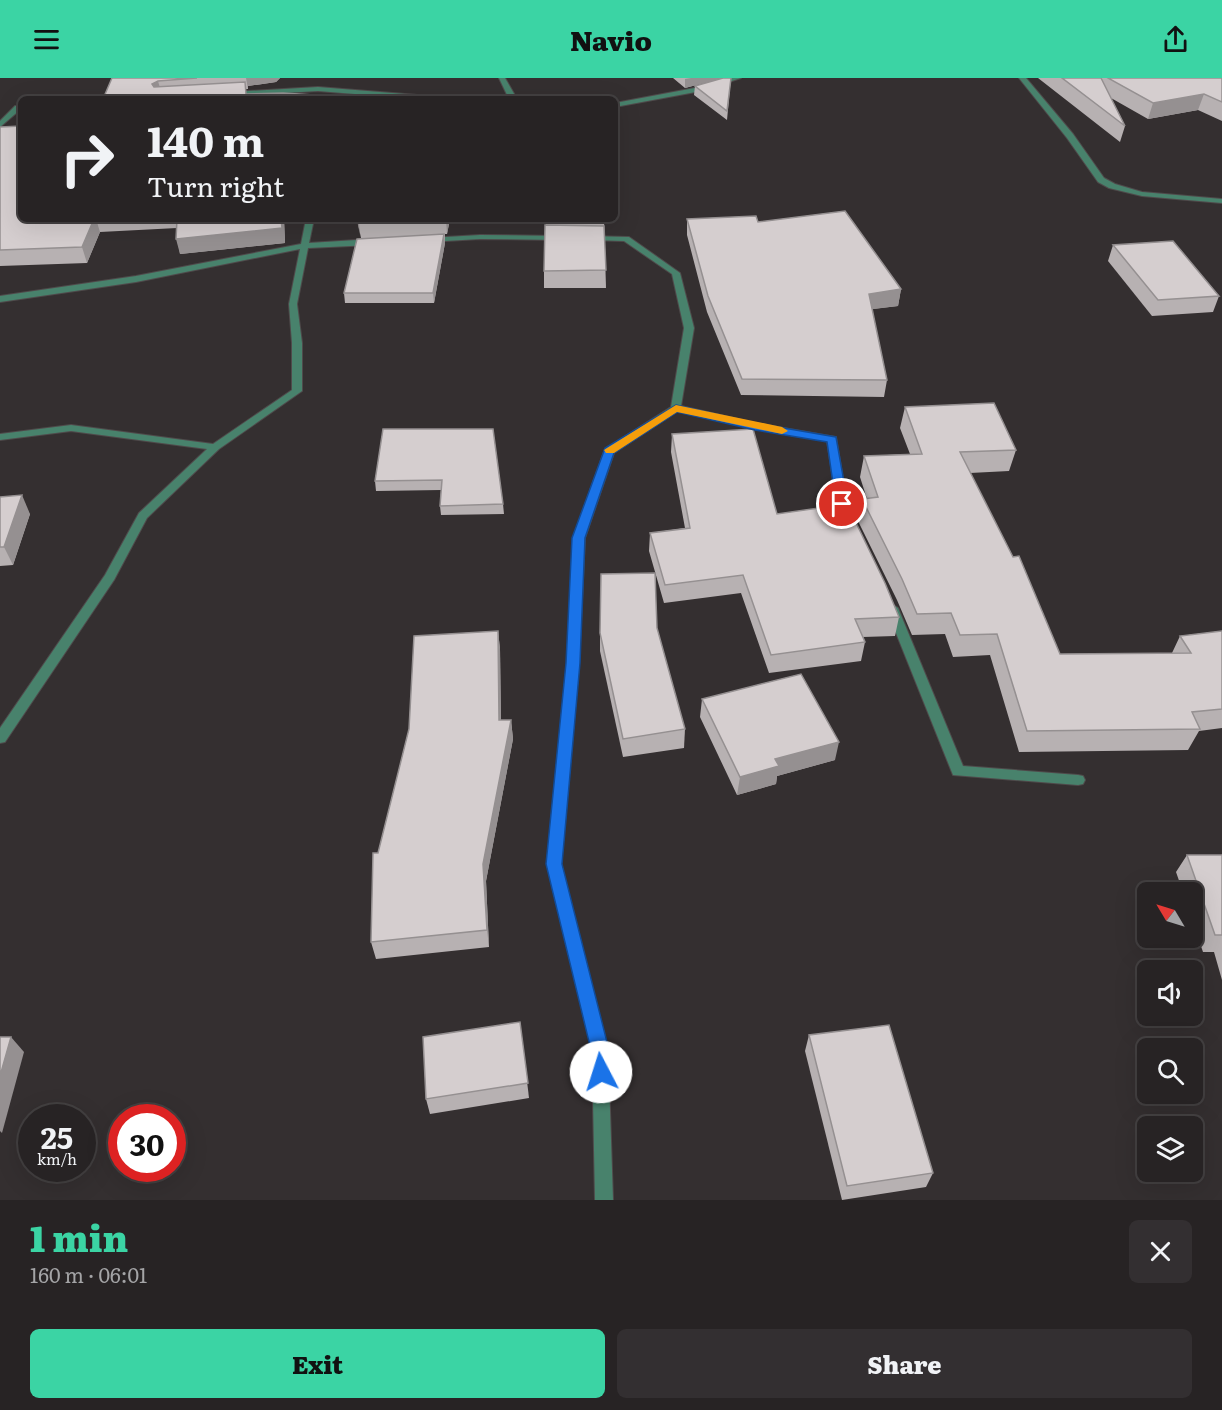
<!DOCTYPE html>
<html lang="en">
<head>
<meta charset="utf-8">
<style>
  :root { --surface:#272324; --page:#332f31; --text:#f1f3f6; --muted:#a4a4a6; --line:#434041; --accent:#3bd4a4 }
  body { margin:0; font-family:Literata,serif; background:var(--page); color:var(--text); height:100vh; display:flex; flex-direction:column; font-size:22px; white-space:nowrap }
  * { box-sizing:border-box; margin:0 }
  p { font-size:20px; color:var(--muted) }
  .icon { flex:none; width:33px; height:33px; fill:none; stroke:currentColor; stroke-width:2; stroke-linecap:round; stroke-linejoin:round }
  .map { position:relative; height:1122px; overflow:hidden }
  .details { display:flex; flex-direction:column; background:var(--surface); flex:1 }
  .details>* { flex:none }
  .banner { position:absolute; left:18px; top:18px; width:600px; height:126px; border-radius:9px; box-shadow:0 6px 24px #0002,0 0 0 2px var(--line); background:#272324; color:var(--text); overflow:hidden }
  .needle { width:39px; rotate:308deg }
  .controls { position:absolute; left:1137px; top:804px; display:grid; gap:12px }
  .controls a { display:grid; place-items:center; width:66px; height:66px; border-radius:9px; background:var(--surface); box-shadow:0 6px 24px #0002,0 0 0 2px var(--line); font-size:30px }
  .speed { position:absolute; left:18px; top:1026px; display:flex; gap:12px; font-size:30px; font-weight:700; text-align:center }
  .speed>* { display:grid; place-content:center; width:78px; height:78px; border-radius:50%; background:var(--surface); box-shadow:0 6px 24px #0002,0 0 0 2px var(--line); line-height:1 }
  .speed small { font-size:15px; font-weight:400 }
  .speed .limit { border:9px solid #d22; background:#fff; color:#111 }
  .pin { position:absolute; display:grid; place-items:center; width:51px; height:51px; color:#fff; margin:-26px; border:3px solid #fff; border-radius:50%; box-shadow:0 2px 6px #0007 }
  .me { position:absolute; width:66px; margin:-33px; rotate:355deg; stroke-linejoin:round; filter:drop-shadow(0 0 4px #0008) }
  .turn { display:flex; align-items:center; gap:21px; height:126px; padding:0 30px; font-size:27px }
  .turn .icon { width:78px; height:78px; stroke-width:2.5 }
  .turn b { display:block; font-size:42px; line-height:51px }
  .round { display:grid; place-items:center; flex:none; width:63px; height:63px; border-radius:9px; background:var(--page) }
  .summary { display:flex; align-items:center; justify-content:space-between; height:102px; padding:0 30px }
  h1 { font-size:36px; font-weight:800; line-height:45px; color:var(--accent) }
  .primary-button { display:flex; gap:12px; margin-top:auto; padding:12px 30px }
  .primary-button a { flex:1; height:69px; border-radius:9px; background:var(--accent); color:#111; font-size:24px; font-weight:800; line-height:69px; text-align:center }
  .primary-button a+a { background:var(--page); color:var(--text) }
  header { display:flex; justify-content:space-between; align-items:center; height:78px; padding:0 30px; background:var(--accent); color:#111; font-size:27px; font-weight:800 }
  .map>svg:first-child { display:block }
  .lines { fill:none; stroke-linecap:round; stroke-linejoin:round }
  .minor-casing { stroke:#4f4a4b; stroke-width:2 }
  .minor { fill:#48826c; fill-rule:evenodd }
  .wall { fill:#b7b1b2 }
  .shaded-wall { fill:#959091 }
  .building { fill:#d5cecf; stroke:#959091; stroke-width:1.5 }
  .route { fill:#1a73e8; stroke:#114b97; stroke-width:1.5 }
  .slow { fill:#f59e0b }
</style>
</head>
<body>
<header><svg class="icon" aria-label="menu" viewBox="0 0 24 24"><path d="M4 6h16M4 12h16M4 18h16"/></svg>Navio<svg class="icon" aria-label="share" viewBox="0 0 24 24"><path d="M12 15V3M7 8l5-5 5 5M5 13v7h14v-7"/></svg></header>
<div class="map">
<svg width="1222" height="1122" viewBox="0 0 1222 1122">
  <rect width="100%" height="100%" fill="#342f30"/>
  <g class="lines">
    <defs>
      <g id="minor">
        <polygon points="499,0 505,0 517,21 509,21"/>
        <polygon points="731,0 741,0 701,13 615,29 615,25 700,9"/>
        <polygon points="1019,0 1026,0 1073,56 1104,100 1115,106 1142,114 1222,121 1222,125 1142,118 1109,110 1098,104 1067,60"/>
        <polygon points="318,9 442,19 446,21 416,21 318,13 232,18 229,16 232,14"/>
        <polygon points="15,28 21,28 21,31 0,49 0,43"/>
        <polygon points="306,141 314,141 309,165 372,161 376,164 372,167 308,170 297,226 302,265 302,313 219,371 147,440 114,502 5,664 0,665 0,650 105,497 139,435 207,371 71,353 0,362 0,356 71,347 213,366 292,312 292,265 289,226 300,171 136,204 0,224 0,218 136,198 301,166"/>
        <polygon points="480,157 561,158 565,160 561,162 480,161 428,164 424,162 428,160"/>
        <polygon points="587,158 629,159 680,195 694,250 681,328 755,345 836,359 847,426 854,441 853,444 845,444 837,426 827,363 755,351 678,333 614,375 585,460 579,585 561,786 608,972 613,1122 595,1122 592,972 547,786 567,585 573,460 605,371 671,329 684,250 672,196 624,163 590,162 586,160"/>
        <polygon points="892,526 898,530 963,688 1078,697 1083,698 1085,702 1083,706 1078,707 953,697 886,530"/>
      </g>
    </defs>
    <!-- minor casing -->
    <use href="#minor" class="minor-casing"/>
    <!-- minor -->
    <use href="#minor" class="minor"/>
  </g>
  <!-- wall -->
  <g class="wall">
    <polygon points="112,0 280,0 276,4 248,8 248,11 103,21"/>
    <polygon points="673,0 731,0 727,42 694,17 695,8 722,0 685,10"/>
    <polygon points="1038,0 1222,0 1222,43 1198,32 1148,41 1111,20 1125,48 1120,64"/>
    <polygon points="0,49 21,141 284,141 285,165 180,176 177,150 100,154 87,185 0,188"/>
    <polygon points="357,141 450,141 447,156 445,156 445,165 434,225 345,225 344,215 361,160"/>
    <polygon points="546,141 604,141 606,210 544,210 544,193"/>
    <polygon points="687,141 758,144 901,211 898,228 872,231 887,302 884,319 741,317 707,234 687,157"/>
    <polygon points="1113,167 1219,218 1213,234 1152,238 1108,183"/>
    <polygon points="905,329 1016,372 1009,393 970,395 1060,576 1172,575 1180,558 1222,553 1222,650 1199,653 1188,672 1019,674 990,577 953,579 945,556 912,557 897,522 858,443 862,421 867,421 860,399 864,378 910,376 900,350"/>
    <polygon points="383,351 503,426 504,436 441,437 440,428 441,412 376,413 375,403"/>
    <polygon points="672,356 777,436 899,539 895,558 863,559 865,564 861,583 769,595 741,515 664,525 649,473 650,455 685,450 671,374"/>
    <polygon points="0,419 30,436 13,487 0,488"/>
    <polygon points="498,553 500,571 501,642 511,642 513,661 486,803 489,869 376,881 371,864 378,775"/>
    <polygon points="600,555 685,651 684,670 623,679 600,573"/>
    <polygon points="702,621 835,682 777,698 776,706 737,717 700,639"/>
    <polygon points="1187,777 1222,777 1222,902 1214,874 1203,874 1192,842 1192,814 1183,814 1176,794"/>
    <polygon points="520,944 529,1020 430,1036 426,1021"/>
    <polygon points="809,957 933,1095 926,1109 842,1122 805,973"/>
  </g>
  <!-- shaded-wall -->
  <g class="shaded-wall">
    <polygon points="246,0 280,0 276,4 248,8 248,11"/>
    <polygon points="691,0 723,0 685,10 685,1"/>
    <polygon points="158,3 162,17 152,6"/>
    <polygon points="1204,16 1198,32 1148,41 1153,25"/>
    <polygon points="94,141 96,141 100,154 87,185 82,169"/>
    <polygon points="281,141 284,141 285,165 180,176 176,161"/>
    <polygon points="446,141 450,141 447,156"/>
    <polygon points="357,142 359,142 359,145 360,157"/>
    <polygon points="444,156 445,165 434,225 433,215"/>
    <polygon points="901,211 898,228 866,232 869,216"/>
    <polygon points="22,417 30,436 13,487 4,469"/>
    <polygon points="498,553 500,571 501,660 499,642"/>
    <polygon points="511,642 513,661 486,803 489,869 487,852 483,786"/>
    <polygon points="839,664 835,682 777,698 776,706 737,717 740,699 775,681"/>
    <polygon points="11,959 24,974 2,1055 0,1053 0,998"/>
  </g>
  <!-- building -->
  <g class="building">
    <polygon points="112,0 197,0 158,3 152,6 154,9 245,4 246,16 283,15 376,21 103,21"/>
    <polygon points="723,0 731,0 727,33 695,8"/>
    <polygon points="1062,0 1101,0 1125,48"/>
    <polygon points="1108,0 1222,0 1222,24 1204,16 1153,25"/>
    <polygon points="21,48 21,141 94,141 82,169 0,172 0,49"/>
    <polygon points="845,133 901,211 869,216 887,302 742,301 708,218 687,141 756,138 758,144"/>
    <polygon points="177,141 281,141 282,150 176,161"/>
    <polygon points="357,141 446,141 359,145 359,142 357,142"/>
    <polygon points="545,147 604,148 606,192 544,193"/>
    <polygon points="444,156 433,215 344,215 357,161"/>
    <polygon points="1173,163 1219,218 1158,222 1113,167"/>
    <polygon points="994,325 1016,372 960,374 1013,479 1019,478 1060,576 1191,575 1180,558 1222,553 1222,631 1192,634 1200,651 1027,653 997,556 960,557 951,535 917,536 902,501 862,421 878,419 864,378 922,376 905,329"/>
    <polygon points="383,351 493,351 503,426 440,428 442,402 375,403"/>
    <polygon points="753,351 777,436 847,426 885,505 899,539 855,541 865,564 771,577 743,497 665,507 650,455 690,450 672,356"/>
    <polygon points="22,417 4,469 0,469 0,419"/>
    <polygon points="655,495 657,550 685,651 623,661 600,555 601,496"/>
    <polygon points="498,553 499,642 511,642 483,786 487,852 371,864 373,775 378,775 409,651 414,558"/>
    <polygon points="801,596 839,664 775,681 779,688 740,699 702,621"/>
    <polygon points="1187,777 1222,777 1222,857 1215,857"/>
    <polygon points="520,944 528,1005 426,1021 423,959"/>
    <polygon points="889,947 933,1095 847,1108 809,957"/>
    <polygon points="0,959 11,959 0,998"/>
  </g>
  <!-- route -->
  <polygon class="route" points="676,327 755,345 836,359 848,426 842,430 836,426 827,364 755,352 677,334 614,375 585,460 580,585 562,786 609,972 610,994 607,1000 601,1003 594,1000 592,994 591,972 546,786 566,585 572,460 605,370"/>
  <!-- slow -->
  <polygon class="slow" points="676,327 782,349 788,353 782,356 677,334 614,375 606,375 604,372"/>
</svg>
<div class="controls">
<a><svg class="needle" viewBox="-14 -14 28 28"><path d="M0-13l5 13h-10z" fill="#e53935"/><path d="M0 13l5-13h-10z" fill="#a4a4a6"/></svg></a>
<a><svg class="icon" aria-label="sound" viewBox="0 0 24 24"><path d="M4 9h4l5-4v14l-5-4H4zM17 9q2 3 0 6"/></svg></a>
<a><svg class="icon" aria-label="search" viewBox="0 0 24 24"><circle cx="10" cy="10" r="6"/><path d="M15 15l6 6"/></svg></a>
<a><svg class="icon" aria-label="layers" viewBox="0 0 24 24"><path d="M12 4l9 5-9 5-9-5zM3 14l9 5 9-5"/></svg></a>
</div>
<div class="speed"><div>25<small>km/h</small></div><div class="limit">30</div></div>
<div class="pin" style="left:842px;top:426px;background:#d93025"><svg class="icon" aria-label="arrive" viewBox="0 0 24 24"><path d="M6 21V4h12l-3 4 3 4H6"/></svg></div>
<svg class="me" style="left:601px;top:994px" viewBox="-20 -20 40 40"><circle r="19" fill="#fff"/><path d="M0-13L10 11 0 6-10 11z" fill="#1a73e8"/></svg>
<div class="banner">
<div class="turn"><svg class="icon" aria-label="right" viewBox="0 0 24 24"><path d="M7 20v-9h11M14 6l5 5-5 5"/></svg><div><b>140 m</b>Turn right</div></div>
</div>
</div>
<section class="details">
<div class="summary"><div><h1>1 min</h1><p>160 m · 06:01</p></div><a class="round"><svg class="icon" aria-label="close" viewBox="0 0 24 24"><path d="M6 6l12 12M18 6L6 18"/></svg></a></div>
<div class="primary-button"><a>Exit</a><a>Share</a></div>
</section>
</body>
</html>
